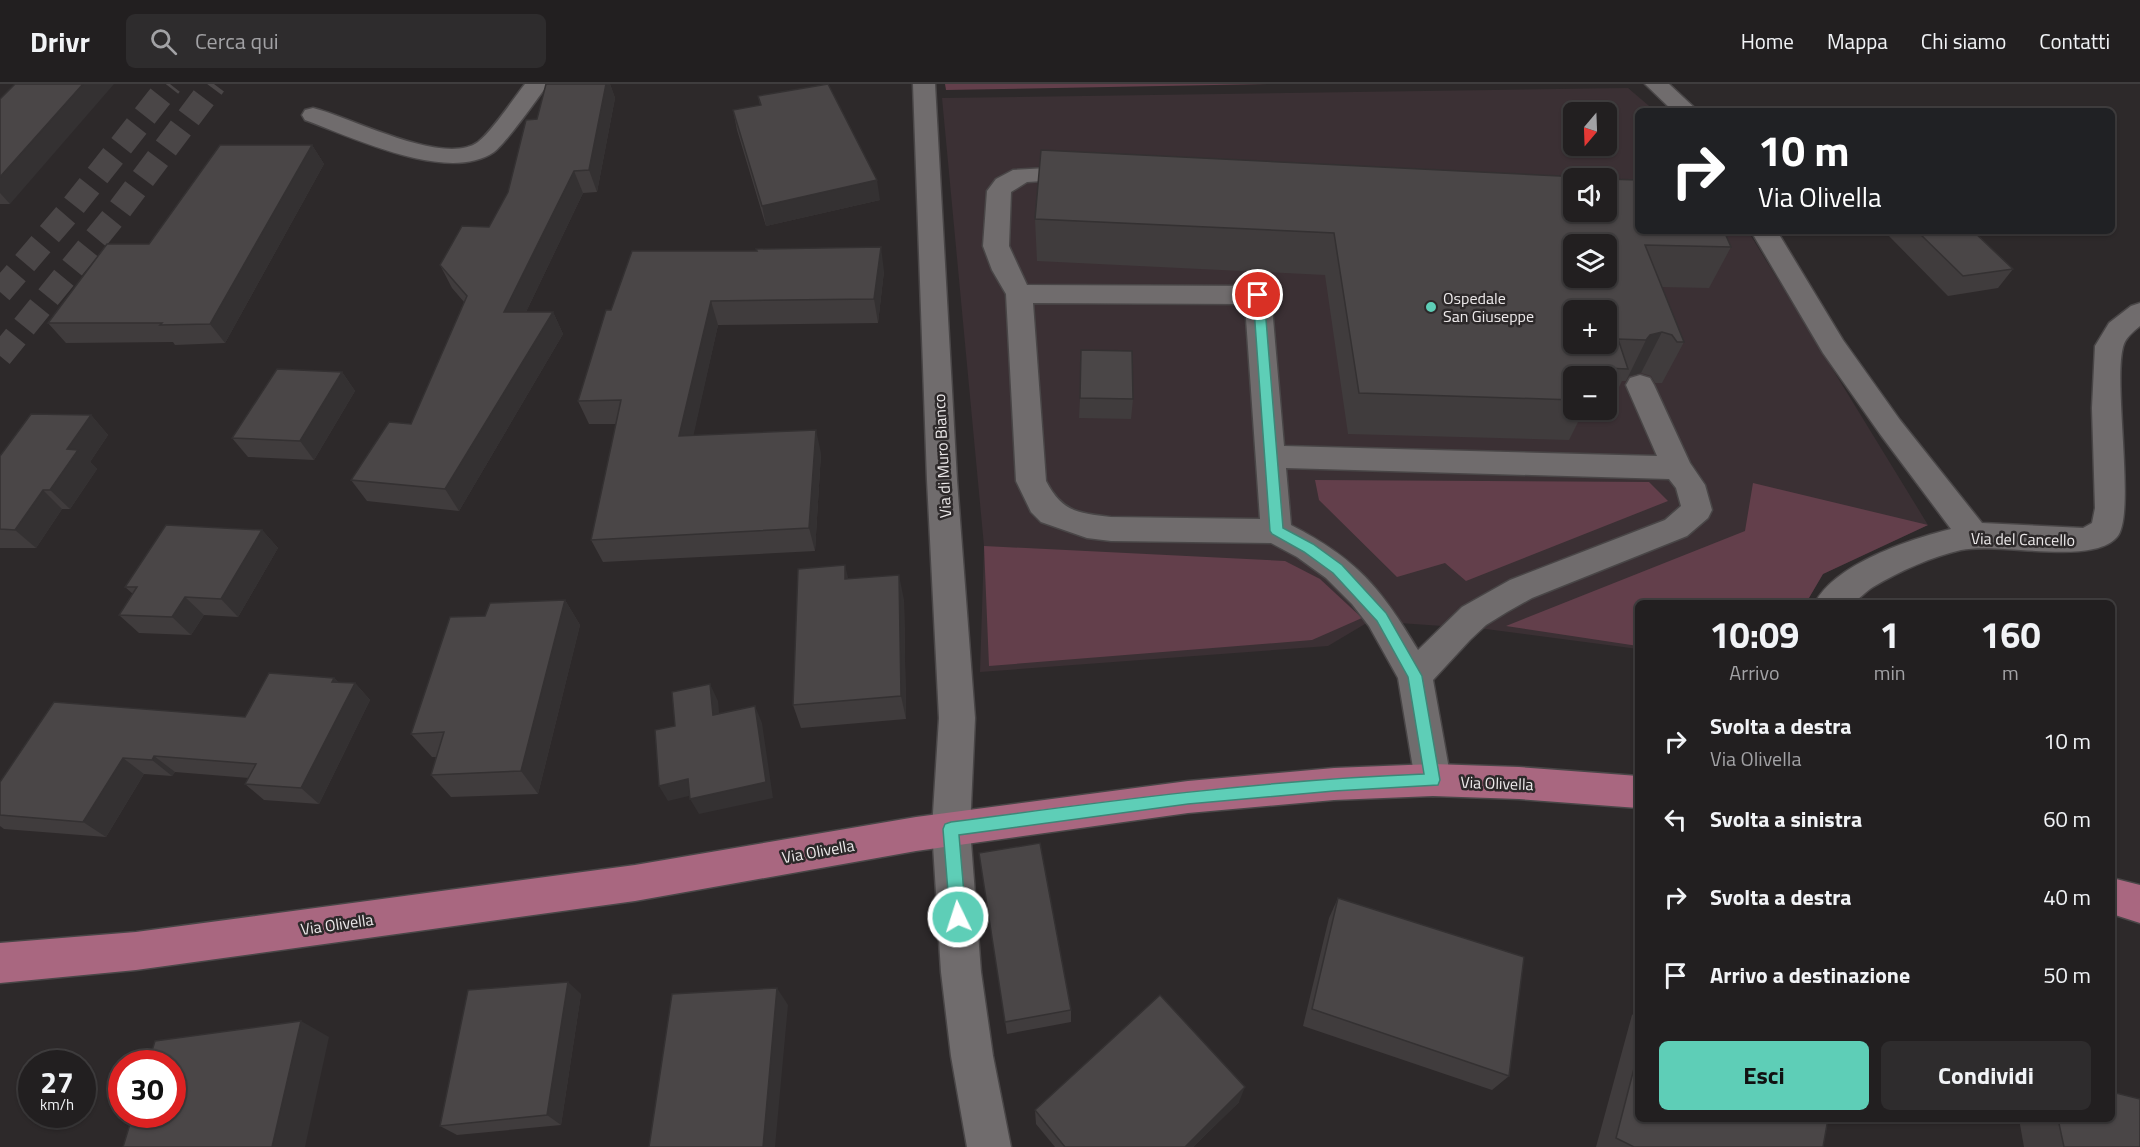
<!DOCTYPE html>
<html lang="it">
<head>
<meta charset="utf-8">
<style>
  :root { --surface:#221f20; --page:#2e2c2d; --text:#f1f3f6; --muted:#a2a2a5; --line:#3f3d3e; --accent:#5eceb7 }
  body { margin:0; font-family:"Titillium Web",sans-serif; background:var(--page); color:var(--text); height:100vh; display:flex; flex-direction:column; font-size:22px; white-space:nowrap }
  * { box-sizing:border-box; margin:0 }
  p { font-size:20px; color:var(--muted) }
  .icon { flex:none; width:33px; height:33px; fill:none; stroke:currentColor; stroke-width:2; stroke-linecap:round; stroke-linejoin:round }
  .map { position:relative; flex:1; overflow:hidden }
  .panel { position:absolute; left:1635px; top:516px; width:480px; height:522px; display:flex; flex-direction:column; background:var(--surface); border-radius:9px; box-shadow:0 2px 4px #0004,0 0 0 2px var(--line) }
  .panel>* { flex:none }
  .top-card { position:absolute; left:1635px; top:24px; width:480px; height:126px; border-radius:9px; box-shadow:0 2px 4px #0004,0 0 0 2px var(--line); background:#202124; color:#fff; overflow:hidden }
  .needle { width:39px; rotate:199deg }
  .tools { position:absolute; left:1563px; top:18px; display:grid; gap:12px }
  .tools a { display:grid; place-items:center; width:54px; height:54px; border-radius:9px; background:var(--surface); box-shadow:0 2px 4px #0004,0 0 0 2px var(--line); font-size:30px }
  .speed { position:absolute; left:18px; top:966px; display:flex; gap:12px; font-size:30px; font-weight:700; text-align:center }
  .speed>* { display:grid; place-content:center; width:78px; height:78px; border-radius:50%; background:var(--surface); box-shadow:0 2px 4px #0004,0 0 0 2px var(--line); line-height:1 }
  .speed small { font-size:15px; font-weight:400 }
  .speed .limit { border:9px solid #d22; background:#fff; color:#111 }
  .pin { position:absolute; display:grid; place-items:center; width:51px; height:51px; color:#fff; margin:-26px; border:3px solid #fff; border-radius:50%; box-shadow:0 2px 6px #0007 }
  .me { position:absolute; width:66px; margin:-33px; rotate:356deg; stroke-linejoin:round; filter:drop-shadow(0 0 4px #0008) }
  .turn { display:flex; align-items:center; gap:21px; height:126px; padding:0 24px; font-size:27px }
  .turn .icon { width:78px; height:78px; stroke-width:2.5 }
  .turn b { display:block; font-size:42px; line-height:51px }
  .eta { display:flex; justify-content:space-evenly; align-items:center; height:102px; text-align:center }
  .eta b { font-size:36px; font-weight:700; line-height:42px }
  .primary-button { display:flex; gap:12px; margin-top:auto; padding:12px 24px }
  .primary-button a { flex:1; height:69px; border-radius:9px; background:var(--accent); color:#111; font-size:24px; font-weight:700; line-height:69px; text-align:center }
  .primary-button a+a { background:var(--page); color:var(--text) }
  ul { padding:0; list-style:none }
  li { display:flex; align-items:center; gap:18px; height:78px; padding:0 24px }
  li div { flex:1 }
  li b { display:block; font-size:22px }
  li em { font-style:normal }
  header { display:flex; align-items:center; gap:36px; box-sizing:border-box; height:84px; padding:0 30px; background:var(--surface); border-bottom:2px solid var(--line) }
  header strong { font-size:28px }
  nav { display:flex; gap:33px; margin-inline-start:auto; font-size:21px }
  .search { width:420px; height:54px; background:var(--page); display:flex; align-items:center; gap:15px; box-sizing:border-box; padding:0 21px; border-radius:9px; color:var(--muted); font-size:22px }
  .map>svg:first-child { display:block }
  .built { fill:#3b3034; fill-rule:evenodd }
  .green { fill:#633f4b }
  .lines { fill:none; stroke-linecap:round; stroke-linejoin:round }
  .highway-tunnel { stroke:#4a4647; stroke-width:25; stroke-dasharray:25 13; stroke-linecap:butt }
  .minor-casing { stroke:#494647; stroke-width:3 }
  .major-casing { stroke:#494647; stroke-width:3 }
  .minor { fill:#706c6d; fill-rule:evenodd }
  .major { fill:#a96780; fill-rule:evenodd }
  .wall { fill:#403c3d }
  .shaded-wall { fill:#343132 }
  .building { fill:#4a4647; stroke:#343132; stroke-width:1.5; fill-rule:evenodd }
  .route { fill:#5eceb7; stroke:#3d8677; stroke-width:1.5 }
  .poi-dot { fill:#5eceb7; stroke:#2d292a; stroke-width:2 }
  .labels { text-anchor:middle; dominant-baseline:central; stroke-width:5; stroke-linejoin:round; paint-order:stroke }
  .poi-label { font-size:16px; fill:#edeaeb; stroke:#2d292a; text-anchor:start }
  .street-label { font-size:16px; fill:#edeaeb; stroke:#2d292a }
</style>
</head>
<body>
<header>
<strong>Drivr</strong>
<div class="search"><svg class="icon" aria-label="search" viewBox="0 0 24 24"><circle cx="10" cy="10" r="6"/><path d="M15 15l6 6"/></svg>Cerca qui</div>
<nav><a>Home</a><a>Mappa</a><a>Chi siamo</a><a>Contatti</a></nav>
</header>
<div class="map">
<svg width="2140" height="1063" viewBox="0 0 2140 1063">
  <rect width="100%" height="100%" fill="#2d292a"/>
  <!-- built -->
  <path class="built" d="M1628,4L1655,27H1638V147H1748L1928,441L1823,490L1806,519H1638V565L1486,545L1370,537L1328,562L980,588L984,462L942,14ZM1574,28H1606V62H1574ZM1574,94H1606V128H1574ZM1574,160H1606V194H1574ZM1574,226H1606V260H1574ZM1574,292H1606V326H1574Z"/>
  <!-- green -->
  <g class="green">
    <polygon points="945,0 1268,0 946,6"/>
    <polygon points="1315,396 1649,398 1668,417 1466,497 1445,479 1397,493 1319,416"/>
    <polygon points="1753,399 1928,441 1823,490 1806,519 1638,519 1638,562 1506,542 1745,447"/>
    <polygon points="984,462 1285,477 1320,495 1362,534 1312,556 989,582"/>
  </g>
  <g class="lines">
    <!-- highway-tunnel -->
    <g class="highway-tunnel">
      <polyline points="0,208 71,125 170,0"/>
      <polyline points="0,272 120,125 214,0"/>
    </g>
    <defs>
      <g id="minor">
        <path d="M525,0H548C538,14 506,59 494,68C448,100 352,53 305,36L302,31L305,26L313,24C351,33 444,83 478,58C493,46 513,15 525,0Z"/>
        <polygon points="913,0 935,0 957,396 975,634 970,745 981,888 993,972 1011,1063 967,1063 951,972 941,888 932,745 939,634 927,396"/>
        <polygon points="1645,0 1669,0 1698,27 1673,27"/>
        <path d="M1084,82L1092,84L1096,89L1092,94L1027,98L1011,108L1009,162L1027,201L1258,202L1267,205L1271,211L1284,362L1657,372L1626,301L1630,294L1640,291L1650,294L1654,301L1690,379L1705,401L1712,426L1708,434L1687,452L1532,514L1507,528L1486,541L1470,556L1433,596L1451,696L1446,707L1433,712L1420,707L1415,696L1398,594L1369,542L1352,520L1326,494L1297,473L1271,459L1111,457L1087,454L1041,438L1031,428L1016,397L1006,210L992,186L983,162L987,107L996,95L1013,86ZM1033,219L1245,220L1260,435L1111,433C1078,429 1062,428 1046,397ZM1286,384L1669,395L1676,404L1681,422L1665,436L1510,496L1462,523L1418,566C1381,504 1357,475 1291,441Z"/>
        <path d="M1751,147H1777L1843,256L1900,336L1982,439L2083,444L2092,439L2095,424L2092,324L2095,262L2109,239L2131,222L2140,219V242C2133,248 2125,254 2123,263C2113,301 2136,432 2117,453C2092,482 2001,458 1961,466C1931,473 1900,487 1873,503C1866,507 1858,517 1851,519C1840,521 1826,519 1815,519C1835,480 1910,455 1951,445L1880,350L1823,269Z"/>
      </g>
      <g id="major">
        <polygon points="1433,680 1519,683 1638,692 1638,724 1519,715 1433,712 1334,716 1188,729 916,767 635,817 136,886 0,899 0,859 136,848 635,781 916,733 1188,697 1334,684"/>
        <polygon points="2112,794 2140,801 2140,839 2112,830"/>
      </g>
    </defs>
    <!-- minor casing -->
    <use href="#minor" class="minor-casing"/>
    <!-- major casing -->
    <use href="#major" class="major-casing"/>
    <!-- minor -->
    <use href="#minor" class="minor"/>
    <!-- major -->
    <use href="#major" class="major"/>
  </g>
  <!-- wall -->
  <g class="wall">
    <polygon points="546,0 610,0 615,14 597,108 583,109 526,228 553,228 563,250 459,427 367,417 351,396 411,340 464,218 452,204 440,181 489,143 508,108 537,35"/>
    <polygon points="758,12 880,116 766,142 737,46 733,26 760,21"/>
    <polygon points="0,15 10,120 0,120"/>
    <polygon points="312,61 324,80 225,259 175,261 173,258 66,259 48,239 149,160"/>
    <polygon points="1035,135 1731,163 1709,204 1662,203 1684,258 1662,299 1655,299 1651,292 1641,289 1629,292 1626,297 1622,297 1608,325 1606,325 1606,292 1574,292 1574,326 1584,326 1569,356 1348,350 1325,191 1037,177"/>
    <polygon points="1884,147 1973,147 2013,185 1998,204 1948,212"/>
    <polygon points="884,187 878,239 718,241 693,351 821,369 815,467 603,478 591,456 616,340 589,340 578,317 611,226"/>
    <polygon points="342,288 355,307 314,376 248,373 232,354"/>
    <polygon points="1080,314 1133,315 1131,335 1079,334"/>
    <polygon points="91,331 108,351 90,378 97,385 70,425 62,425 36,464 0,464 0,372"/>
    <polygon points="262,446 278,464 238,533 204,531 191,551 139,549 119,531 133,510 125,503"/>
    <polygon points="848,495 904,516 906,635 801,644 793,621"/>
    <polygon points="565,516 580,541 538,710 451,713 431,691 436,673 432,673 411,650 485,532"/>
    <polygon points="334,594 338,598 355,599 370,616 319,720 264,716 245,700 249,694 175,688 172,692 144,690 106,753 4,745 0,742 0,698 245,633"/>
    <polygon points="979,769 1071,926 1071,938 1007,950"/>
    <polygon points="1338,814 1509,992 1492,1006 1303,942 1329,834"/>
    <polygon points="581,910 561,1041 457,1051 440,1042"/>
    <polygon points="1638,926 1638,1035 1823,1063 1596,1063 1632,931"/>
    <polygon points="1239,1018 1193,1063 1055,1063 1036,1040 1035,1026"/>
    <polygon points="2019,1035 2112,1035 2140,1063 2024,1063"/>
  </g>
  <!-- shaded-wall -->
  <g class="shaded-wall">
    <polygon points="83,0 114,0 10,120 0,109 0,93"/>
    <polygon points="606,0 610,0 615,14 597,108 589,86"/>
    <polygon points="312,61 324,80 225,259 210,240"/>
    <polygon points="574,87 583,109 515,251 504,228"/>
    <polygon points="877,96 880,116 766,142 762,122"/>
    <polygon points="881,163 884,187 878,239 874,215"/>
    <polygon points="711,217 718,241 688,376 679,352"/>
    <polygon points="553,228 563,250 459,427 445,405"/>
    <polygon points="1662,248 1641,289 1629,292 1626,297 1646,256 1650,251"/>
    <polygon points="342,288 355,307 314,376 300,357"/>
    <polygon points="91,331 108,351 90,378 97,385 70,425 50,406 67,365"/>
    <polygon points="816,346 821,369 815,467 809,444"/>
    <polygon points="43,406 62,425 36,464 15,446"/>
    <polygon points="262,446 278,464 238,533 221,515"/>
    <polygon points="845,481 851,506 845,495"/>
    <polygon points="899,491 904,516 906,635 901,612"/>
    <polygon points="185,513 204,531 191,551 172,533"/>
    <polygon points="565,516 580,541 538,710 521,687"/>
    <polygon points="334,594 349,610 355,599 370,616 319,720 301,704 332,598"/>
    <polygon points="710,600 718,617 721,648 713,631"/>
    <polygon points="755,622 762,639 773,714 699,730 690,715"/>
    <polygon points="154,672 175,688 172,692 152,676"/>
    <polygon points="123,674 144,690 106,753 83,738"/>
    <polygon points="688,695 697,710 668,717 659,702"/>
    <polygon points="568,898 581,910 561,1041 547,1031"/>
    <polygon points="777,904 788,921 775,1063 763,1063"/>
    <polygon points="301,937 329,953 305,1063 272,1063"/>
    <polygon points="1245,1003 1239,1018 1193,1063 1185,1063"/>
  </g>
  <!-- building -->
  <g class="building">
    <polygon points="15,0 83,0 0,93 0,15"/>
    <polygon points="546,0 606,0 589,86 574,87 504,228 553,228 445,405 351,396 389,338 411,340 467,212 440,181 462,142 489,143 508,108 526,36 537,35"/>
    <polygon points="828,0 877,96 762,122 733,26 761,21 758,12"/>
    <polygon points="220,61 312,61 210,240 160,241 162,239 48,239 107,160 149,160"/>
    <path d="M1041,66L1601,94H1574V128H1606V95L1638,96V147H1724L1731,163L1645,161L1684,258H1677L1672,251L1662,248L1650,251L1646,256L1618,255L1628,285L1579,283L1581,292H1574V316L1359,309L1334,149L1035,135ZM1574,160H1606V194H1574ZM1574,226H1606V260H1574Z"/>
    <polygon points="1917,147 1973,147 2013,185 1963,192"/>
    <polygon points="881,163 874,215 711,217 679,352 816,346 809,444 591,456 621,316 578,317 606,226 611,226 632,167 757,167 756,165"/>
    <polygon points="1081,266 1132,267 1133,315 1080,314"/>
    <polygon points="277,285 342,288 300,357 232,354"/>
    <polygon points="31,330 91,331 67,365 78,366 50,406 43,406 15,446 0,445 0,372"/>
    <polygon points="166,441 262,446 221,515 185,513 172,533 119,531 137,503 125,503"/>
    <polygon points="845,481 845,495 899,491 901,612 793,621 798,485"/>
    <polygon points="565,516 521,687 431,691 444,648 411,650 450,533 485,532 490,519"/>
    <polygon points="269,589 334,594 332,598 355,599 301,704 245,700 256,680 154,672 152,676 123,674 83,738 0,731 0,698 54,618 245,633"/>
    <polygon points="710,600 713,631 755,622 766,698 690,715 688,695 659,702 655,646 675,642 672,608"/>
    <polygon points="1040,759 1071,926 1005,938 979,769"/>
    <polygon points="1338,814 1524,873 1509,992 1312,925"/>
    <polygon points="568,898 547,1031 440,1042 468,906"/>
    <polygon points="777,904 763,1063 649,1063 672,910"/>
    <polygon points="1160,911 1245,1003 1185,1063 1065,1063 1035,1026"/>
    <polygon points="301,937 272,1063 123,1063 133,1030 172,1030 172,980 148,980 155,957"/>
    <polygon points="1638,969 1638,1035 1828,1035 1823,1063 1634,1063 1616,1054"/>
    <polygon points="2112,1008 2140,1015 2140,1063 2064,1063 2058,1035 2112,1035"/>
  </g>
  <!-- route -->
  <path class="route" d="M1258,207L1264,211L1283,444L1313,460L1342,481L1386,529L1422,592L1440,696L1438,701L1334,707L1188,720L959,751L966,833L963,839L958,841L952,839L950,833L943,745L945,740L951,738C1108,717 1265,696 1424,690L1408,593L1377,537L1333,489L1304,468L1272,450L1270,447L1253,211Z"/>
  <!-- markers -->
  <circle class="poi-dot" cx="1431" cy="223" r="6"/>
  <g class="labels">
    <!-- poi labels -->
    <g class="poi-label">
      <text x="1443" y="214">Ospedale<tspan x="1443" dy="18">San Giuseppe</tspan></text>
    </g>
    <!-- street labels -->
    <g class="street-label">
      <text transform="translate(942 372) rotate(-93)">Via di Muro Bianco</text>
      <text transform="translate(2023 455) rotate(1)">Via del Cancello</text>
      <text transform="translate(1497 699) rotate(2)">Via Olivella</text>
      <text transform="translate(818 767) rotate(-10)">Via Olivella</text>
      <text transform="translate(337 840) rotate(-8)">Via Olivella</text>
    </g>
  </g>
</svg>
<div class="tools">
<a><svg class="needle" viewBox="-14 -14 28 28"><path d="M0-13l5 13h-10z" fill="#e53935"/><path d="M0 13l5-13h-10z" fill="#a2a2a5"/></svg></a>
<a><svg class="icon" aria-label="sound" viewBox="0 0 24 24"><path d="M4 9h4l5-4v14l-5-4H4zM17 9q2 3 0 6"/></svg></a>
<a><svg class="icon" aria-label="layers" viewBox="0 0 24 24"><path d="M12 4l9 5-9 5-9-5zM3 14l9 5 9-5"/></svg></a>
<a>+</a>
<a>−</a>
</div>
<div class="speed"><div>27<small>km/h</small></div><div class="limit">30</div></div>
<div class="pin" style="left:1258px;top:211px;background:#d93025"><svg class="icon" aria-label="arrive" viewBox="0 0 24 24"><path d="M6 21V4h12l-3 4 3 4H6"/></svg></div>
<svg class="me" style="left:958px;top:833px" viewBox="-20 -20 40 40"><circle r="17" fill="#5eceb7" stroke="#fff" stroke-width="3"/><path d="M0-11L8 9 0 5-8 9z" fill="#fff"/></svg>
<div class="top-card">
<div class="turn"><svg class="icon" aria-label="right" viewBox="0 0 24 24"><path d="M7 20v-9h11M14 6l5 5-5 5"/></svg><div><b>10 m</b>Via Olivella</div></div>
</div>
<section class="panel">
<div class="eta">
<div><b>10:09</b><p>Arrivo</p></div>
<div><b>1</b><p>min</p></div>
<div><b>160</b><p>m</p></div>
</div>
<ul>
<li><svg class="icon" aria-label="right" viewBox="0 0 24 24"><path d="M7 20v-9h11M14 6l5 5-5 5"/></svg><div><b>Svolta a destra</b><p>Via Olivella</p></div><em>10 m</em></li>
<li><svg class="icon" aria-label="left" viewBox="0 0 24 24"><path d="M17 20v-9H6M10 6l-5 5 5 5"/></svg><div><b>Svolta a sinistra</b></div><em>60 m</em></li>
<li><svg class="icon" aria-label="right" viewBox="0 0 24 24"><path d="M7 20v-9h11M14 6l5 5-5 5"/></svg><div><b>Svolta a destra</b></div><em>40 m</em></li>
<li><svg class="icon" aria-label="arrive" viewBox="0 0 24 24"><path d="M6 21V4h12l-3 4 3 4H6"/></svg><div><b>Arrivo a destinazione</b></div><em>50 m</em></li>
</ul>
<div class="primary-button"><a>Esci</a><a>Condividi</a></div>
</section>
</div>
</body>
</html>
